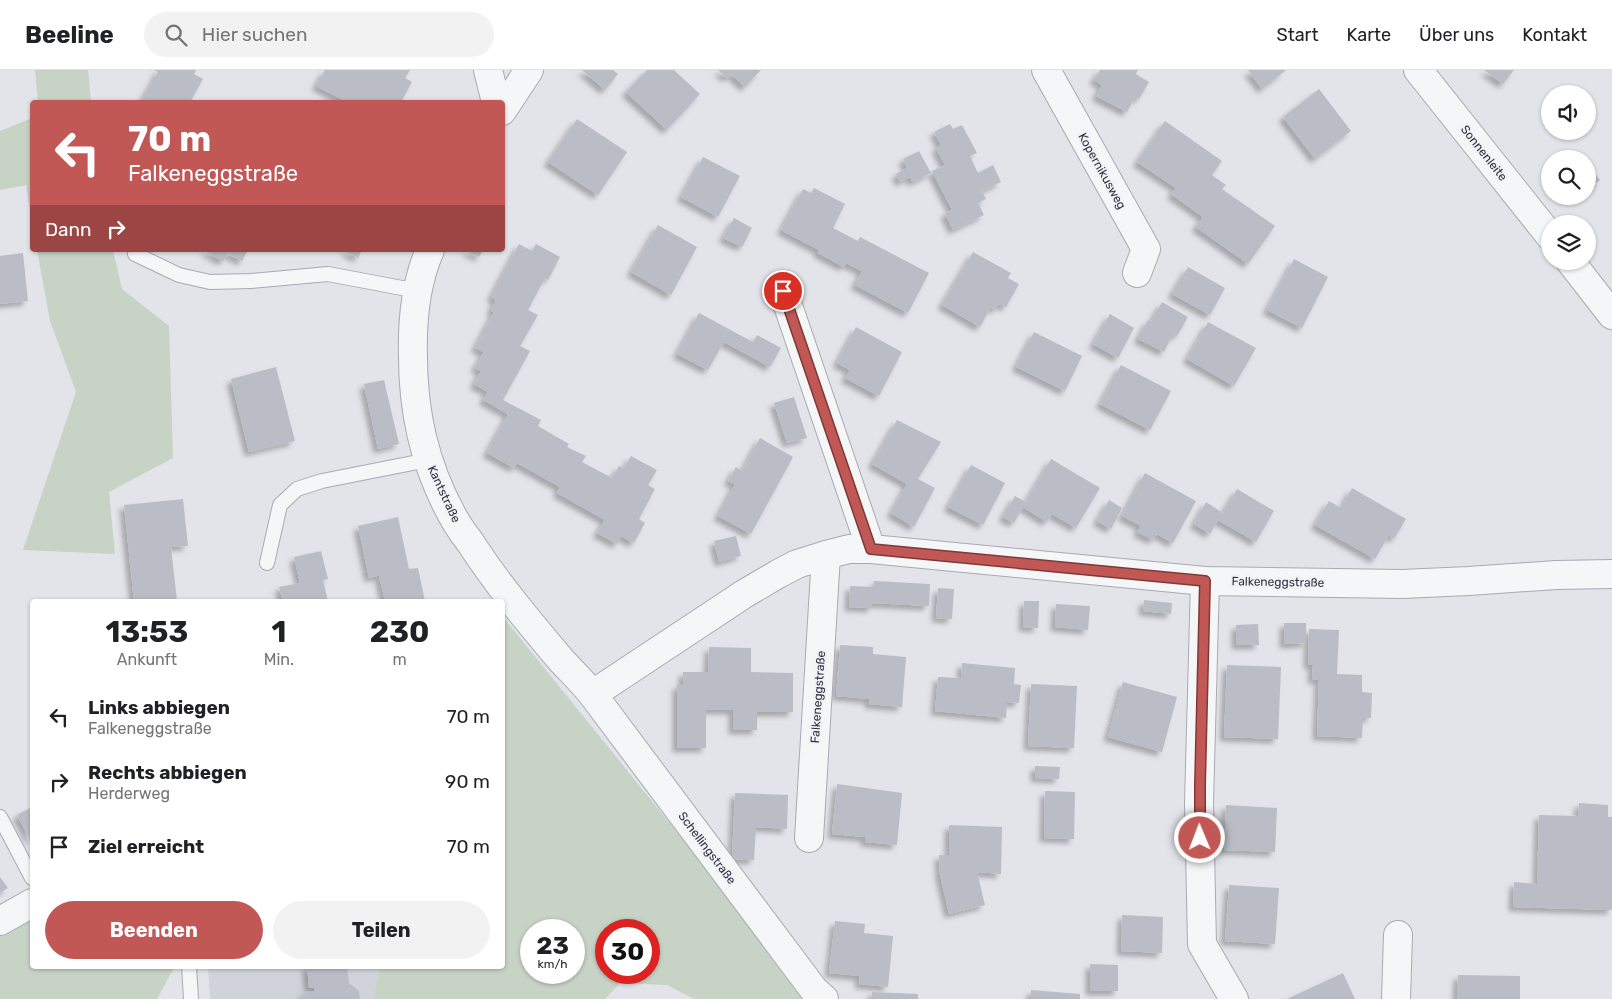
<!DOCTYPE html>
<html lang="de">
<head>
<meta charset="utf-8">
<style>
  :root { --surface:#fff; --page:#f2f2f2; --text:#202124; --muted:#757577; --line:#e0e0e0; --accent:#c25855 }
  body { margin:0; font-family:Rubik,sans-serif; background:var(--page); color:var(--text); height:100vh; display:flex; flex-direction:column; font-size:19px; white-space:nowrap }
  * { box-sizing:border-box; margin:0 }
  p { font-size:16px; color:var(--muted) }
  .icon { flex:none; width:28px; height:28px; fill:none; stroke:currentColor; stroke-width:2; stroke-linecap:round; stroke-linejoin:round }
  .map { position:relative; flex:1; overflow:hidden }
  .sheet { position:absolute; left:30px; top:529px; width:475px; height:370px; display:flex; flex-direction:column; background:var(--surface); border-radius:5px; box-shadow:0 1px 4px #0004 }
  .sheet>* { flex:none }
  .banner { position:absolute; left:30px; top:30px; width:475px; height:152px; border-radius:5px; box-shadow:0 1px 4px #0004; background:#c25855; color:#fff; overflow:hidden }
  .buttons { position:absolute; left:1541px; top:15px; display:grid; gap:10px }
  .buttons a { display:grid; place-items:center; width:55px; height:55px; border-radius:50%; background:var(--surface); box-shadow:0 1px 4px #0004; font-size:25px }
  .speed { position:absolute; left:520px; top:849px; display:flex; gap:10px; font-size:25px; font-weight:700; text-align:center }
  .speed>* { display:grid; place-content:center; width:65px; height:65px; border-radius:50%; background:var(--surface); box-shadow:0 1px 4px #0004; line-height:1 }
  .speed small { font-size:12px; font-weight:400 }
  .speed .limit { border:8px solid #d22; background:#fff; color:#111 }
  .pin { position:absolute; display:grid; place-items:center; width:42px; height:42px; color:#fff; margin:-21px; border:2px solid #fff; border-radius:50%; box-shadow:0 1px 5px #0007 }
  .me { position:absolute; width:55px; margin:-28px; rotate:359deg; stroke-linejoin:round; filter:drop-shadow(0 0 4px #0008) }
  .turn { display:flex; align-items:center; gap:18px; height:105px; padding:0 15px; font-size:22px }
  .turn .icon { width:65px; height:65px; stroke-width:2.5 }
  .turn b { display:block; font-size:35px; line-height:42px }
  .then { display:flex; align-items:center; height:48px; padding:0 15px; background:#0003; gap:10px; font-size:19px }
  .eta { display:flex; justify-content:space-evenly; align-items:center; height:85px; text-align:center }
  .eta b { font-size:30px; font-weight:700; line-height:35px }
  .cta { display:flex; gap:10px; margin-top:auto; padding:10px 15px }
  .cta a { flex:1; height:58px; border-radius:30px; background:var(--accent); color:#fff; font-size:20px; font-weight:700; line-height:58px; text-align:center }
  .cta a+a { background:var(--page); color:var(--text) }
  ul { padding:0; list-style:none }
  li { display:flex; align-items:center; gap:15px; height:65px; padding:0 15px }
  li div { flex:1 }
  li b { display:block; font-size:19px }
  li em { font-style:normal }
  header { display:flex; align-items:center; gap:30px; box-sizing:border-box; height:70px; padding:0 25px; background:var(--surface); border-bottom:1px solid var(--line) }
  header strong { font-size:24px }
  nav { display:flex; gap:28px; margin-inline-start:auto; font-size:18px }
  .search { width:350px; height:45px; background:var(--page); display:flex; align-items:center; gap:12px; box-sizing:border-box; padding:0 18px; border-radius:28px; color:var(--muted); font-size:19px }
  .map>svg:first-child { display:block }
  .built { fill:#d1d3db }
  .green { fill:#c6d3c5; fill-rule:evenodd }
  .building { fill:#babdc6; filter:url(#shadow) }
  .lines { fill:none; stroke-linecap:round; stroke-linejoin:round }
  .lane-casing { stroke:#a8aab3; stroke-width:16 }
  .street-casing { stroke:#a8aab3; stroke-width:30 }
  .lane { stroke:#f5f6f8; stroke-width:14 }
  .street { stroke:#f5f6f8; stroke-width:28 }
  .route-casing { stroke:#7e3937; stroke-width:12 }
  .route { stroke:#c25855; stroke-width:9 }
  .labels { text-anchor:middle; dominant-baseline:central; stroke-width:4.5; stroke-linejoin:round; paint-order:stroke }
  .street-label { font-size:12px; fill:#2c3040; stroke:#f2f3f7 }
</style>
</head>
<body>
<header>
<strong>Beeline</strong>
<div class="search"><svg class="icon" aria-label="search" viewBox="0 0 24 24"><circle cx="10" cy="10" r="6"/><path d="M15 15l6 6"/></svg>Hier suchen</div>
<nav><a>Start</a><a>Karte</a><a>Über uns</a><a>Kontakt</a></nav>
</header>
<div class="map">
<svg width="1612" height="929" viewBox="0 0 1612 929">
  <defs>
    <filter id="shadow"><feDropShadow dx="-4.5" dy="4.5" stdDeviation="2.5" flood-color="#0004"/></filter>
  </defs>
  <rect width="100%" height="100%" fill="#e3e4e9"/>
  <!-- built -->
  <polygon class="built" points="208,896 380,896 373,929 210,929"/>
  <!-- green -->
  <g class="green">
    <polygon points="35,0 88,0 91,32 38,32"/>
    <polygon points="32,48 32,151 26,115 0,120 0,61"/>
    <polygon points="37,180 113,180 122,219 169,256 173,388 109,422 115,484 23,480 76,322 50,251"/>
    <path d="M503,547L812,929H694L667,915L620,913L605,929H373L380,896H502ZM531,860H574V902H531ZM606,860H649V902H606Z"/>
    <polygon points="32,845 32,896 175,896 157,929 0,929 0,865"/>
  </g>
  <!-- building -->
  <g class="building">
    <polygon points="154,0 196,0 194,4 203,9 190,32 141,32 158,2"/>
    <polygon points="325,0 410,0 405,8 412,12 401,32 347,32 316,16"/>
    <polygon points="582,0 613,0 618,4 605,20"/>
    <polygon points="647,0 674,0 700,24 667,60 626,22"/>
    <polygon points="718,0 761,0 745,17 731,4 727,8"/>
    <polygon points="1100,0 1138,0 1136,4 1149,12 1139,29 1135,27 1127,42 1096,26 1102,15 1094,10"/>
    <polygon points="1248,0 1286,0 1262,19"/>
    <polygon points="1484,0 1514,0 1503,14"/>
    <polygon points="1319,19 1351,61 1315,89 1283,47"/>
    <polygon points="577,49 627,82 598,125 548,92"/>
    <polygon points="1165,51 1222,91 1212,105 1226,115 1222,119 1275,156 1248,194 1196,157 1203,147 1171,124 1176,118 1137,92"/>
    <polygon points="950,54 953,59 962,55 977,83 970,86 978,103 993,95 1001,112 982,121 986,129 978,133 984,145 953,160 945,143 952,140 932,101 945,95 936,78 941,75 934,62"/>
    <polygon points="919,81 931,103 913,112 910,107 900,112 896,104 907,98 903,89"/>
    <polygon points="703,87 740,106 718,147 681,127"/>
    <polygon points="1588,95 1600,110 1588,120"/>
    <polygon points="814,118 845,134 833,158 858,171 860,167 929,203 908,243 855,215 862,201 846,193 844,197 818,183 819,180 781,160 803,119 811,123"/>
    <polygon points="734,148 752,158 742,177 723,168"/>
    <polygon points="658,155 697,177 671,225 631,202"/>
    <polygon points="519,174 532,181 536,174 560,187 548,210 545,208 528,240 538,245 520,276 530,281 503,330 541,350 538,356 569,374 567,377 586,386 582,392 612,408 619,396 624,398 631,386 657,400 648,415 655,419 639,449 645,453 634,473 621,466 617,474 597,463 605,450 557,423 560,417 517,393 514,398 487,383 508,344 483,330 488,322 474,314 481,301 475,298 484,282 475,278 494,242 491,240 496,230 491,227"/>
    <polygon points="203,180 248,180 242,191 228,184 223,191"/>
    <polygon points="343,180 362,180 358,188"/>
    <polygon points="464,180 483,180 479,187"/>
    <polygon points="973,182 1011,203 1008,208 1019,214 1006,237 999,234 995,240 991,237 980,257 942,235"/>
    <polygon points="23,183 28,231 0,234 0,186"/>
    <polygon points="1294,189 1328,207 1302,258 1267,240"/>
    <polygon points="1188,197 1225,218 1210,245 1172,224"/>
    <polygon points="1162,232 1188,247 1177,266 1173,264 1164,282 1138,269 1148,250 1151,252"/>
    <polygon points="699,243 753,272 757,265 781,278 770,297 724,272 708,300 677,284"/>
    <polygon points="1110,244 1134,258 1118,288 1093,274"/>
    <polygon points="1208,252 1256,278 1234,316 1187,289"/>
    <polygon points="856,257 902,282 879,326 845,308 850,300 837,293"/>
    <polygon points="1034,262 1082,286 1065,321 1016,297"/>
    <polygon points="1121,295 1171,321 1150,360 1100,334"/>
    <polygon points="276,297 295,371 249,382 231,309"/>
    <polygon points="384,310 399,374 378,379 364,314"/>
    <polygon points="794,327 807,368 787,373 774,333"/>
    <polygon points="897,350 941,372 918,409 935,418 914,457 891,443 907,414 872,394"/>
    <polygon points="760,368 793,387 751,464 718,446 735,414 728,411 736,397 742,401"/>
    <polygon points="1051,389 1100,418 1076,458 1052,444 1047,452 1023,437 1014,453 1003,447 1015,426 1026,432"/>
    <polygon points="971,395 1005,413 983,455 948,437"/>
    <polygon points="1145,403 1196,431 1173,473 1157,464 1153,470 1137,462 1141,456 1122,446"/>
    <polygon points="1352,418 1406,449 1394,469 1389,465 1375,489 1315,455 1329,431 1341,438"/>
    <polygon points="1237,419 1274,441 1256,472 1218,450 1210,464 1194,454 1206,432 1223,443"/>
    <polygon points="183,429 188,476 171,477 177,531 134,531 124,435"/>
    <polygon points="1109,430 1122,438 1111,459 1097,451"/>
    <polygon points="398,447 409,499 418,498 425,531 385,531 379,506 385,504 369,508 358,456"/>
    <polygon points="736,466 741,486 719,492 714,471"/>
    <polygon points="321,481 328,509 323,510 328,531 283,531 279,517 300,513 294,487"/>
    <polygon points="874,511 930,514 929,536 872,533 872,538 849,537 850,516 873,517"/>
    <polygon points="938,518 954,519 952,549 936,548"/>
    <polygon points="1144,530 1172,533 1171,544 1143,541"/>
    <polygon points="1024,531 1039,531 1038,558 1023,557"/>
    <polygon points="1056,534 1090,536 1088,560 1055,557"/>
    <polygon points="1284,553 1306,553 1306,573 1284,574"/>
    <polygon points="1258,554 1259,575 1236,575 1236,555"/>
    <polygon points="1309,559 1339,560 1337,604 1362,605 1362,622 1372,623 1371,648 1363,648 1362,668 1317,666 1319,610 1312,609 1313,595 1308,594"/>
    <polygon points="840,575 873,577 873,584 906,587 902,637 869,634 869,629 836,626"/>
    <polygon points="709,577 751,578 751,602 793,603 793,642 757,642 757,660 733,660 733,640 706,640 706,678 677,678 677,615 683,615 683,602 708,602"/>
    <polygon points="962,593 1015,598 1014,614 1021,615 1019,633 1007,632 1006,648 935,641 938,607 961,608"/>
    <polygon points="1227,595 1281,597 1278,669 1224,667"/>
    <polygon points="1123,612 1177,627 1162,682 1108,667"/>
    <polygon points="1031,614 1077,616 1074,678 1028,676"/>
    <polygon points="1035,696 1060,697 1059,709 1035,708"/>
    <polygon points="837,714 902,723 897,775 865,772 865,767 832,764"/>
    <polygon points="1045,721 1075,722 1074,769 1044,768"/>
    <polygon points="735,723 788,725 787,759 756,757 754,790 732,789"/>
    <polygon points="1579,733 1608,735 1608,747 1612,747 1612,840 1513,837 1514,812 1537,814 1539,745 1578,746"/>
    <polygon points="1226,735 1277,738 1275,782 1224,780"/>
    <polygon points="32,737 32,773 17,745"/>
    <polygon points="949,755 1002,757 1001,804 977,802 985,835 949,844 940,805 939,785 949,785"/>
    <polygon points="0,807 8,818 0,823"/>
    <polygon points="1229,815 1279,818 1275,874 1225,871"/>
    <polygon points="1122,845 1163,847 1162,883 1121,881"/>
    <polygon points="835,851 865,854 864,863 893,866 888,917 859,914 860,906 829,903"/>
    <polygon points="1090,894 1118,895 1118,921 1090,921"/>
    <polygon points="307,896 347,896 349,913 359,921 360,929 301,929 306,922 314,921 314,918 309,918"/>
    <polygon points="1343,903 1355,929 1287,929"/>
    <polygon points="1458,905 1520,906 1520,929 1457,929"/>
    <polygon points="1031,920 1080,924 1080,929 1031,929"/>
    <polygon points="872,922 918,924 918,929 872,929"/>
  </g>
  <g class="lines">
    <defs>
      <g id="lane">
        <polyline points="135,184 179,205 210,212 251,211 328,204 418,221"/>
        <polyline points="267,493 280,435 297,419 322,411 428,390"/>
        <polyline points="0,747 32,808"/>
        <polyline points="189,896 191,929"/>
      </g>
      <g id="street">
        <polyline points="488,0 496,32"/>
        <polyline points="1046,0 1146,179 1137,203"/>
        <polyline points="1418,0 1550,166"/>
        <polyline points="502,41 529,0"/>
        <path d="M430,180C416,212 412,253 413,287C413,342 425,395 451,443C456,453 463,463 470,472C497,514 529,552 561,590C573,603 586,615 596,629C669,726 742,823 814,920L824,929"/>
        <polyline points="1570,191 1612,245"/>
        <polyline points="783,221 871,479"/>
        <polyline points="1205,511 1199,733 1202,874 1234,929"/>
        <polyline points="593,624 744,524 778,504 797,494 826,485 849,479 871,479 1205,511 1402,514 1469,511 1556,505 1612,504"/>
        <polyline points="809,768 826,485"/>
        <polyline points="0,851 32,833"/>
        <polyline points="1396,929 1398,865"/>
      </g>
    </defs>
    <!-- lane casing -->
    <use href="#lane" class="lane-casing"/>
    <!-- street casing -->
    <use href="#street" class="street-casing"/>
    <!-- lane -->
    <use href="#lane" class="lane"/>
    <!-- street -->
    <use href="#street" class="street"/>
  </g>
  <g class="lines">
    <defs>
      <polyline id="route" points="783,221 871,479 1205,511 1200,715 1200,768"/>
    </defs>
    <!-- route casing -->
    <use href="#route" class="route-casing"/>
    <!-- route -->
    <use href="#route" class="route"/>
  </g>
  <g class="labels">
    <!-- street labels -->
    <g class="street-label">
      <text transform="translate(1484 83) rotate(52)">Sonnenleite</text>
      <text transform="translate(1102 101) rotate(61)">Kopernikusweg</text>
      <text transform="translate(444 424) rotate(65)">Kantstraße</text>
      <text transform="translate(1278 512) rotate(1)">Falkeneggstraße</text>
      <text transform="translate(818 627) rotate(-86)">Falkeneggstraße</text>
      <text transform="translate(707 778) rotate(53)">Schellingstraße</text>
    </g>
  </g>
</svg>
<div class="buttons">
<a><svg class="icon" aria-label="sound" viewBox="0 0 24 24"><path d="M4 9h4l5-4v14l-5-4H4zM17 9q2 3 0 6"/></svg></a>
<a><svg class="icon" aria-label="search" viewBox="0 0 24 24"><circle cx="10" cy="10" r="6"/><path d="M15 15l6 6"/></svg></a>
<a><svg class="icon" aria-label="layers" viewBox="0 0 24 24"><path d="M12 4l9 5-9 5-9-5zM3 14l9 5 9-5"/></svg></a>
</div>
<div class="speed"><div>23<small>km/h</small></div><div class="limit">30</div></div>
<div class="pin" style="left:783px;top:221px;background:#d93025"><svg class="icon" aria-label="arrive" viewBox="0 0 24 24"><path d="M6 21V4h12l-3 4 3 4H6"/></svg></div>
<svg class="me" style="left:1200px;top:768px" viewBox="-20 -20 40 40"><circle r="17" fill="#c25855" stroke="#fff" stroke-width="3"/><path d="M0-11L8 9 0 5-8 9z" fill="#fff"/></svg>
<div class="banner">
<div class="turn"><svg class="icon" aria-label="left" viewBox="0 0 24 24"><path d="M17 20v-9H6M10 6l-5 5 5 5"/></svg><div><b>70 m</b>Falkeneggstraße</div></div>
<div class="then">Dann<svg class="icon" aria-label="right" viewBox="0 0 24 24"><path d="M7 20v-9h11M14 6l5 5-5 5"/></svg></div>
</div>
<section class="sheet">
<div class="eta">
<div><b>13:53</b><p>Ankunft</p></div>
<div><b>1</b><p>Min.</p></div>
<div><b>230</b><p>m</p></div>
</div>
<ul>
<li><svg class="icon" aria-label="left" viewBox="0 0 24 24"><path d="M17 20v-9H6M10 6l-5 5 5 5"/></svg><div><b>Links abbiegen</b><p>Falkeneggstraße</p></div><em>70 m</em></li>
<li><svg class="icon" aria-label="right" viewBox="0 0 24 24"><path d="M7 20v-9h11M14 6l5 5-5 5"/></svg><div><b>Rechts abbiegen</b><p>Herderweg</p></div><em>90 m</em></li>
<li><svg class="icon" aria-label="arrive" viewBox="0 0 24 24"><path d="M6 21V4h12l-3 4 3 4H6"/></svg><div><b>Ziel erreicht</b></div><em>70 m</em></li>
</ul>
<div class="cta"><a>Beenden</a><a>Teilen</a></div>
</section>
</div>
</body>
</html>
